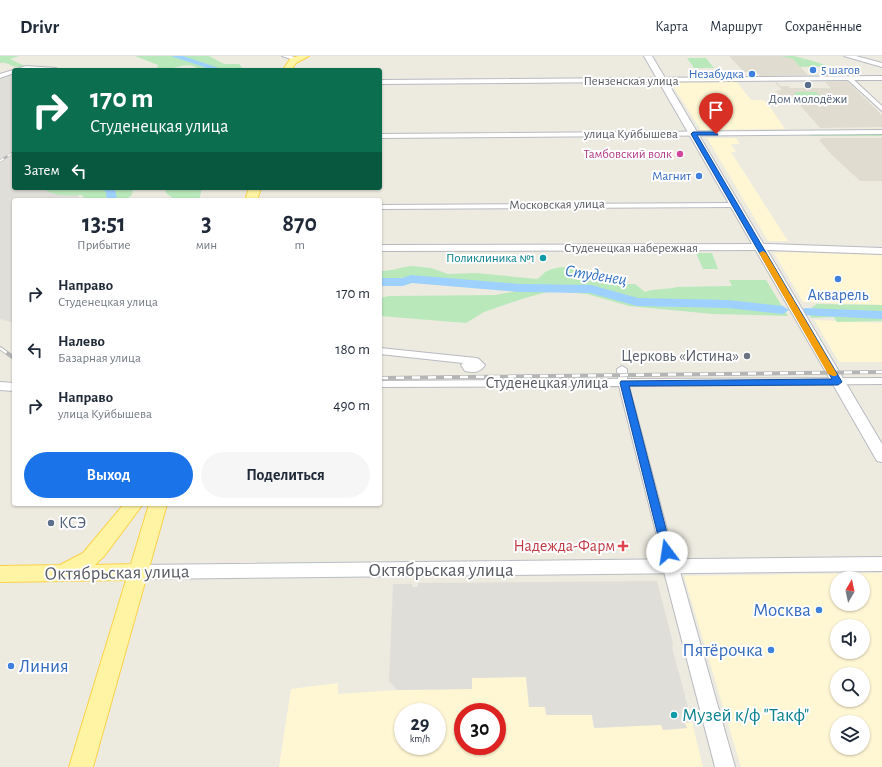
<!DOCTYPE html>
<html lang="ru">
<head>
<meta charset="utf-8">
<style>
  :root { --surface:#fff; --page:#f6f6f7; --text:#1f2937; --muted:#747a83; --line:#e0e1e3; --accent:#1a73e8 }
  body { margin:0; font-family:"Alegreya Sans",sans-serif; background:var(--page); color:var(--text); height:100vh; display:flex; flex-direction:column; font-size:15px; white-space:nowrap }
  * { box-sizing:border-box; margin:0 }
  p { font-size:13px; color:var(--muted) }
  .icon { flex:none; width:22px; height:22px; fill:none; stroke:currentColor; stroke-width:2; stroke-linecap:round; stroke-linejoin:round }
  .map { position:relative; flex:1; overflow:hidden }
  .panel { position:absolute; left:12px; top:142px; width:370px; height:308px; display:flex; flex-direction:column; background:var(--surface); border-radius:4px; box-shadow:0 1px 3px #0004 }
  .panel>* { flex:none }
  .top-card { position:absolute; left:12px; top:12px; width:370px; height:122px; border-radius:4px; box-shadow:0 1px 3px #0004; background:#0b6e4f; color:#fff; overflow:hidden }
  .needle { width:26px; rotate:9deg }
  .controls { position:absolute; left:830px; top:515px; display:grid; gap:8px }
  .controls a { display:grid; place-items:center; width:40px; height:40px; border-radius:50%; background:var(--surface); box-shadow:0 1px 3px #0004; font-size:20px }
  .speed { position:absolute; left:394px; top:647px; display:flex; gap:8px; font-size:20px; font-weight:700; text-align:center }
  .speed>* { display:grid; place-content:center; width:52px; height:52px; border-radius:50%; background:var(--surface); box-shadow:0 1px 3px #0004; line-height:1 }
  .speed small { font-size:10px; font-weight:400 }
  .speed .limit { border:6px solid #d22; background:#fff; color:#111 }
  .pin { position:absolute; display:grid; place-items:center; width:34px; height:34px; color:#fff; margin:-41px -17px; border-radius:50% 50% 50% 0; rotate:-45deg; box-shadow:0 0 4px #0007 }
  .pin .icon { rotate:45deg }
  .me { position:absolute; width:44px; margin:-22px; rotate:346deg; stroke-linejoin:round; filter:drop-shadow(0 0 3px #0008) }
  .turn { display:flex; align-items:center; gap:14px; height:84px; padding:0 12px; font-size:18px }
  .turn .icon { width:52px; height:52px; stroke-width:2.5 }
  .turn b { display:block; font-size:28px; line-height:34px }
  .then { display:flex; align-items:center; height:38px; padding:0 12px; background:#0003; gap:8px; font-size:15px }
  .eta { display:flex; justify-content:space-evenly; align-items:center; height:68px; text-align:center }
  .eta b { font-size:24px; font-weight:700; line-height:28px }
  .cta { display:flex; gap:8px; margin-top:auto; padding:8px 12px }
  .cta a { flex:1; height:46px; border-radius:24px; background:var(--accent); color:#fff; font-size:16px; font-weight:700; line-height:46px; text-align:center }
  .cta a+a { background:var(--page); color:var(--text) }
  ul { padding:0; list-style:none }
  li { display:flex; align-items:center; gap:12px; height:56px; padding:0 12px }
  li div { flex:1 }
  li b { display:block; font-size:15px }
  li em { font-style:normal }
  header { display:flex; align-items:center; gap:24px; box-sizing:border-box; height:56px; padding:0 20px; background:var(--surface); border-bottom:1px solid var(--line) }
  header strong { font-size:19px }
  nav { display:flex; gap:22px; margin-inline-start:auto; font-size:14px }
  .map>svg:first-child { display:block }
  .commercial { fill:#fff7d3; fill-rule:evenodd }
  .industrial { fill:#e0ded8 }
  .education { fill:#e0ddd0 }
  .green { fill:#b9e8bb }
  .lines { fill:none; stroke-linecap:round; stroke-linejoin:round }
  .river { fill:#9ed1ff; fill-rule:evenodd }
  .minor-casing { stroke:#b8bac0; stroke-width:2 }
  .tertiary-casing { stroke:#b8bac0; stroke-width:2 }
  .secondary-casing { stroke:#b9bcc3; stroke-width:2 }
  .primary-casing { stroke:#fdd249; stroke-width:2 }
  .minor { fill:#fff; fill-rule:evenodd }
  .tertiary { fill:#fff; fill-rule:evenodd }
  .secondary { fill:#fff; fill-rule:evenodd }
  .primary { fill:#fff4a3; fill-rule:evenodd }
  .rail-far1-casing { stroke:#b4b5b5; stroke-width:2.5 }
  .rail-casing { stroke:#b4b5b5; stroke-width:4 }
  .rail-far1 { stroke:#fff; stroke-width:1.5; stroke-dasharray:4.5; stroke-linecap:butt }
  .rail { stroke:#fff; stroke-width:2.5; stroke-dasharray:8; stroke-linecap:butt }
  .route { fill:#1a73e8; stroke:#114b97 }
  .slow { fill:#f59e0b }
  .shop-dot { fill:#3f7fe0; stroke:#fff; stroke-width:1.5 }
  .service-dot { fill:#5c6f8a; stroke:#fff; stroke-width:1.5 }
  .hotel-dot { fill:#d1479c; stroke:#fff; stroke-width:1.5 }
  .culture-dot { fill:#0f9aa8; stroke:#fff; stroke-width:1.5 }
  .worship-dot { fill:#6b7280; stroke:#fff; stroke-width:1.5 }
  .health-dot { fill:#e0444e; stroke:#fff; stroke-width:1.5 }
  .labels { text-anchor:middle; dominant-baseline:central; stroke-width:4; stroke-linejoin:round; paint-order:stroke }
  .far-shop-label { font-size:13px; fill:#366cbe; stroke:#fff; text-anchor:end }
  .far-street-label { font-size:13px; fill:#595c62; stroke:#fff }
  .far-service-label { font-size:13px; fill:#4e5e75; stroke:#fff }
  .far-hotel-label { font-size:13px; fill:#b23c85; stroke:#fff; text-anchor:end }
  .far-culture-label { font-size:13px; fill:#0d838f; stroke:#fff; text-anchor:end }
  .shop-label { font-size:16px; fill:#366cbe; stroke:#fff }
  .worship-label { font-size:16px; fill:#5b616d; stroke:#fff; text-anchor:end }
  .street-label { font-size:16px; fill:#595c62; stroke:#fff }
  .service-label { font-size:16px; fill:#4e5e75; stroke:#fff; text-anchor:start }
  .health-label { font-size:16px; fill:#be3a42; stroke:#fff; text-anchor:end }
  .water-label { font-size:17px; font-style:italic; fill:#3574c3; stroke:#fff }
  .near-street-label { font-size:19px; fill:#595c62; stroke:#fff }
  .near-shop-label { font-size:19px; fill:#366cbe; stroke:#fff; text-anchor:end }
  .near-culture-label { font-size:19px; fill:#0d838f; stroke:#fff; text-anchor:start }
</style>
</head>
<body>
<header>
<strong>Drivr</strong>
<nav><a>Карта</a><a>Маршрут</a><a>Сохранённые</a></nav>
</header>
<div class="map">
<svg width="882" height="711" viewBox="0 0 882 711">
  <rect width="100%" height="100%" fill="#edebe0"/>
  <!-- commercial -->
  <g class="commercial">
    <polygon points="737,26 751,44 763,44 768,48 785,73 701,74 671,27"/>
    <polygon points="707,82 736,82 740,88 731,88 736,96 731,96 788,185 768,185"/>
    <polygon points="782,196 882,199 882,249 803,246 774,197"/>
    <polygon points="814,264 882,267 882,306 839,306"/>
    <path d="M882,517V711H741L684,520ZM837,522H863V548H837ZM837,570H863V596H837ZM837,618H863V644H837ZM837,666H863V692H837Z"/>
    <path d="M526,621L529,651H545L592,659L594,672L661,668L663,674L687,672L685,667L692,666L703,711H279L291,633L338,627V638L397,634L472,633V622ZM403,656H437V690H403ZM463,656H497V690H463Z"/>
  </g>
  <!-- industrial -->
  <g class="industrial">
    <polygon points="14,16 14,132 76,132 79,142 84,144 14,144 14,267 0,263 0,21"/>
    <polygon points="657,525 673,587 672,591 692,666 685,667 687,672 663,674 661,669 594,672 592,659 546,659 545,651 529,651 526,621 472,622 472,633 397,634 389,625 393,528 412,528 413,531 418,531 418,527"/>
  </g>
  <!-- education -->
  <g class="education">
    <polygon points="729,0 781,0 793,3 808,19 760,20 756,16 744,16"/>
    <polygon points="777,26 780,30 788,30 790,32 831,32 825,26 848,26 882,59 882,71 820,72 799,48 791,47 787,43 782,43 776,35 782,34 775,27"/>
    <polygon points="823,82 882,82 882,125 860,125 832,99 819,84"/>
  </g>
  <!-- green -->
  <g class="green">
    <path d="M0,0H19L10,3L25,10C12,14 10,5 0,7Z"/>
    <path d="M135,0H209L224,8H239L242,11L239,14H199C189,2 170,17 157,13L158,9Z"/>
    <polygon points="781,0 794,0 805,3 800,5 806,3 829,10 800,11 793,3"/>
    <polygon points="687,2 706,2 714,12 694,12"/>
    <polygon points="796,36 816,36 823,42 800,43 794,38"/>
    <rect x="810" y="78" width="72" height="2"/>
    <path d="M46,132H105L111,135L133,132L132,139L125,144H85L82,139C70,139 56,141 45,134Z"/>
    <polygon points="168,132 202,132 199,144 175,144 165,136"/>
    <polygon points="696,197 712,197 718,213 703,213"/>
    <path d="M412,210L431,212L448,218L476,217L537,223C541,221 543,217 547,215C560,209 581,209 590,220C603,220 601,223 612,226C619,229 627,228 635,228L645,236C655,232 666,234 677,231L732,230L729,224H766L788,260L713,258L629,250L587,238L551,235L525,242L484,256L466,267L380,260V242L389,240L495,239L512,236L519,233L512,229L414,221L380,223V215C395,215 399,211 412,210Z"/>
    <polygon points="817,248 882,249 882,265 837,266 834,261 811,262 810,259 817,258 812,251"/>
  </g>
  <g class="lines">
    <!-- river -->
    <g class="river">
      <polygon points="171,0 183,0 225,14 213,14"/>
      <polygon points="102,132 115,133 117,144 107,144 106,136"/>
      <polygon points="411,219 519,228 591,229 638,242 728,244 783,250 789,254 783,258 728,252 637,250 590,237 519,236 412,227 403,230 380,230 380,222 402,222"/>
      <polygon points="806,252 882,255 882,263 801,259 800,256 801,253"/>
    </g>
    <defs>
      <g id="minor">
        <polygon points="282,0 291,0 300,3 297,5"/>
        <polygon points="26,10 56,12 59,14 14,14 14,17 0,22 0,18"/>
        <polygon points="882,20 882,24 854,24 882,50 882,55 848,24 380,28 380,24"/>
        <polygon points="882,74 882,78 380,82 380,78"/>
        <polygon points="734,147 737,147 737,151 380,153 380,149"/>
        <path d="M380,292L476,302L479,303L485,309C480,317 473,317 465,315L461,309L463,307L380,298Z"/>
        <polygon points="622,310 627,313 627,323 882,322 882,328 629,330 677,512 675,515 671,517 667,515 665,512 619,330 380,331 380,325 618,323 617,313"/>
      </g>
      <g id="tertiary">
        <polygon points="769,188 882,192 882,198 769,194 380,195 380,189"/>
        <polygon points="0,326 14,327 14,335 0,334"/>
        <polygon points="671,506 677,507 679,512 735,711 715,711 663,512 665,507"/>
      </g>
      <g id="secondary">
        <polygon points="644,0 652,0 882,388 882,406 877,405"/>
        <polygon points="844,0 856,0 882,7 882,11"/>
        <polygon points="882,501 882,515 137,523 131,521 128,516 131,511 137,509"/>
      </g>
      <g id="primary">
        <polygon points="298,0 309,0 296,7 291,14 283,14 290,3"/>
        <polygon points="249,132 261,132 257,144 245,144"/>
        <polygon points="124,448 143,448 105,499 95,509 131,508 149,448 167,448 93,711 69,711 126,524 0,526 0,510 60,509 83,497"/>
      </g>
    </defs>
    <!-- minor casing -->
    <use href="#minor" class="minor-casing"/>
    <!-- tertiary casing -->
    <use href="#tertiary" class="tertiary-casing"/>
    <!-- secondary casing -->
    <use href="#secondary" class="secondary-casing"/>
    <!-- primary casing -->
    <use href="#primary" class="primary-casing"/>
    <!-- minor -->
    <use href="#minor" class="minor"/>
    <!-- tertiary -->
    <use href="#tertiary" class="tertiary"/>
    <!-- secondary -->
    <use href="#secondary" class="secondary"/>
    <!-- primary -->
    <use href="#primary" class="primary"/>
    <defs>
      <polyline id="rail-far1" points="0,105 14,96"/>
      <g id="rail">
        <polyline points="0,292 14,302"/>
        <polyline points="380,322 882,316"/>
      </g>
    </defs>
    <!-- rail-far1 casing -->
    <use href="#rail-far1" class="rail-far1-casing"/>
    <!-- rail casing -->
    <use href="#rail" class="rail-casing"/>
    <!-- rail-far1 -->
    <use href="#rail-far1" class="rail-far1"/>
    <!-- rail -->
    <use href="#rail" class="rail"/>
  </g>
  <!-- route -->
  <polygon class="route" points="716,76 718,79 697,79 842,326 838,329 629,330 672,496 667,500 662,496 620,327 621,325 832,323 691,78 693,76"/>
  <!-- slow -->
  <polygon class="slow" points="763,195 766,197 837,318 836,320 833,320 828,318 759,197"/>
  <!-- markers -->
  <g class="shop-dot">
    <circle cx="813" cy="14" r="4"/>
    <circle cx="752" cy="18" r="4"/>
    <circle cx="699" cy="120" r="4"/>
    <circle cx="838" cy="223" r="4"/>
    <circle cx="819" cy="554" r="4"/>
    <circle cx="771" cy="594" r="4"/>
    <circle cx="11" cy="610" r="4"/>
  </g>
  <g class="service-dot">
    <circle cx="808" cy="29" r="4"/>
    <circle cx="51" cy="467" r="4"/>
  </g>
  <circle class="hotel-dot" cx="680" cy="98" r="4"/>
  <g class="culture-dot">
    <circle cx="543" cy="202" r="4"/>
    <circle cx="674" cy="659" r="4"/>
  </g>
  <circle class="worship-dot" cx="747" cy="300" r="4"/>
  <path class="health-dot" d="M621 484h4v4h4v4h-4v4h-4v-4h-4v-4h4z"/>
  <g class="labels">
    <!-- far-shop labels -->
    <g class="far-shop-label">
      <text x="821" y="14" text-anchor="start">5 шагов</text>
      <text x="744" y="18">Незабудка</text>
      <text x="691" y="120">Магнит</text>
    </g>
    <!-- far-street labels -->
    <g class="far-street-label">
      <text x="631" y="25">Пензенская улица</text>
      <text x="631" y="78">улица Куйбышева</text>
      <text transform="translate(557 149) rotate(-1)">Московская улица</text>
      <text x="631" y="192">Студенецкая набережная</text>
    </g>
    <!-- far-service labels -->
    <g class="far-service-label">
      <text x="808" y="43">Дом молодёжи</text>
    </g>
    <!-- far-hotel labels -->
    <g class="far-hotel-label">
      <text x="672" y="98">Тамбовский волк</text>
    </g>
    <!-- far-culture labels -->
    <g class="far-culture-label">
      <text x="535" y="202">Поликлиника №1</text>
    </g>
    <!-- shop labels -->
    <g class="shop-label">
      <text x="838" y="239">Акварель</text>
    </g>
    <!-- worship labels -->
    <g class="worship-label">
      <text x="739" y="300">Церковь «Истина»</text>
    </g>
    <!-- street labels -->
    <g class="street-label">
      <text x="547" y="327">Студенецкая улица</text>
    </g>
    <!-- service labels -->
    <g class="service-label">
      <text x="59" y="467">КСЭ</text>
    </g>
    <!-- health labels -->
    <g class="health-label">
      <text x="615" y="490">Надежда-Фарм</text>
    </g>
    <!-- water labels -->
    <g class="water-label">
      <text transform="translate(596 219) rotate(9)">Студенец</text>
    </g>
    <!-- near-street labels -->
    <g class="near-street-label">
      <text x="441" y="514">Октябрьская улица</text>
      <text transform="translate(117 517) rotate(-1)">Октябрьская улица</text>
    </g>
    <!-- near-shop labels -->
    <g class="near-shop-label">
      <text x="811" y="554">Москва</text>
      <text x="763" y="594">Пятёрочка</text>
      <text x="19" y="610" text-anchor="start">Линия</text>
    </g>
    <!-- near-culture labels -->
    <g class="near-culture-label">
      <text x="682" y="659">Музей к/ф "Такф"</text>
    </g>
  </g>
</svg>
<div class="controls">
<a><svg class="needle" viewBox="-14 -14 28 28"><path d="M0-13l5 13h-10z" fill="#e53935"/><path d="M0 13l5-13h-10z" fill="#747a83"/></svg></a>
<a><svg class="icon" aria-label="sound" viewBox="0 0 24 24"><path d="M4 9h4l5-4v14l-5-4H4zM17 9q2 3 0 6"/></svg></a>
<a><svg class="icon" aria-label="search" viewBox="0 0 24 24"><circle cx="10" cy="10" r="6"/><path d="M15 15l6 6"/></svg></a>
<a><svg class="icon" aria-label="layers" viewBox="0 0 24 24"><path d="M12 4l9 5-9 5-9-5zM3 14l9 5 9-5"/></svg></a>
</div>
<div class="speed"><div>29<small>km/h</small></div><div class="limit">30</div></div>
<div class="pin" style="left:716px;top:78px;background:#d93025"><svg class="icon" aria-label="arrive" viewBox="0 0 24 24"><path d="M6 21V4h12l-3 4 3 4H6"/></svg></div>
<svg class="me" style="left:667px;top:496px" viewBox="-20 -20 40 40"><circle r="19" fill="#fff"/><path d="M0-13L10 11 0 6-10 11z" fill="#1a73e8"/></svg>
<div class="top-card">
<div class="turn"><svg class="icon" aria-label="right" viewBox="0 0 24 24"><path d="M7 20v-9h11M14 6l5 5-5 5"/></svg><div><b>170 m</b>Студенецкая улица</div></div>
<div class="then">Затем<svg class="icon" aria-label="left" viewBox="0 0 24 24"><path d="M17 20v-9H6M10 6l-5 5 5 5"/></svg></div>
</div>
<section class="panel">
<div class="eta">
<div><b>13:51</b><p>Прибытие</p></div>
<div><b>3</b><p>мин</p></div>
<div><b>870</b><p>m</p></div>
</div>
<ul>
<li><svg class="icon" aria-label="right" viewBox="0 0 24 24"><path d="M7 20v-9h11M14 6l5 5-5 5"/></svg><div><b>Направо</b><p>Студенецкая улица</p></div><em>170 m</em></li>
<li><svg class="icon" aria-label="left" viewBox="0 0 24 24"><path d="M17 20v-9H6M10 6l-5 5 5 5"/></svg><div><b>Налево</b><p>Базарная улица</p></div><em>180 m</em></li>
<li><svg class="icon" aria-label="right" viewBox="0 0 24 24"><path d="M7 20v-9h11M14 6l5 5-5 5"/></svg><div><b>Направо</b><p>улица Куйбышева</p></div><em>490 m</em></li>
</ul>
<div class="cta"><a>Выход</a><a>Поделиться</a></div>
</section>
</div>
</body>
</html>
